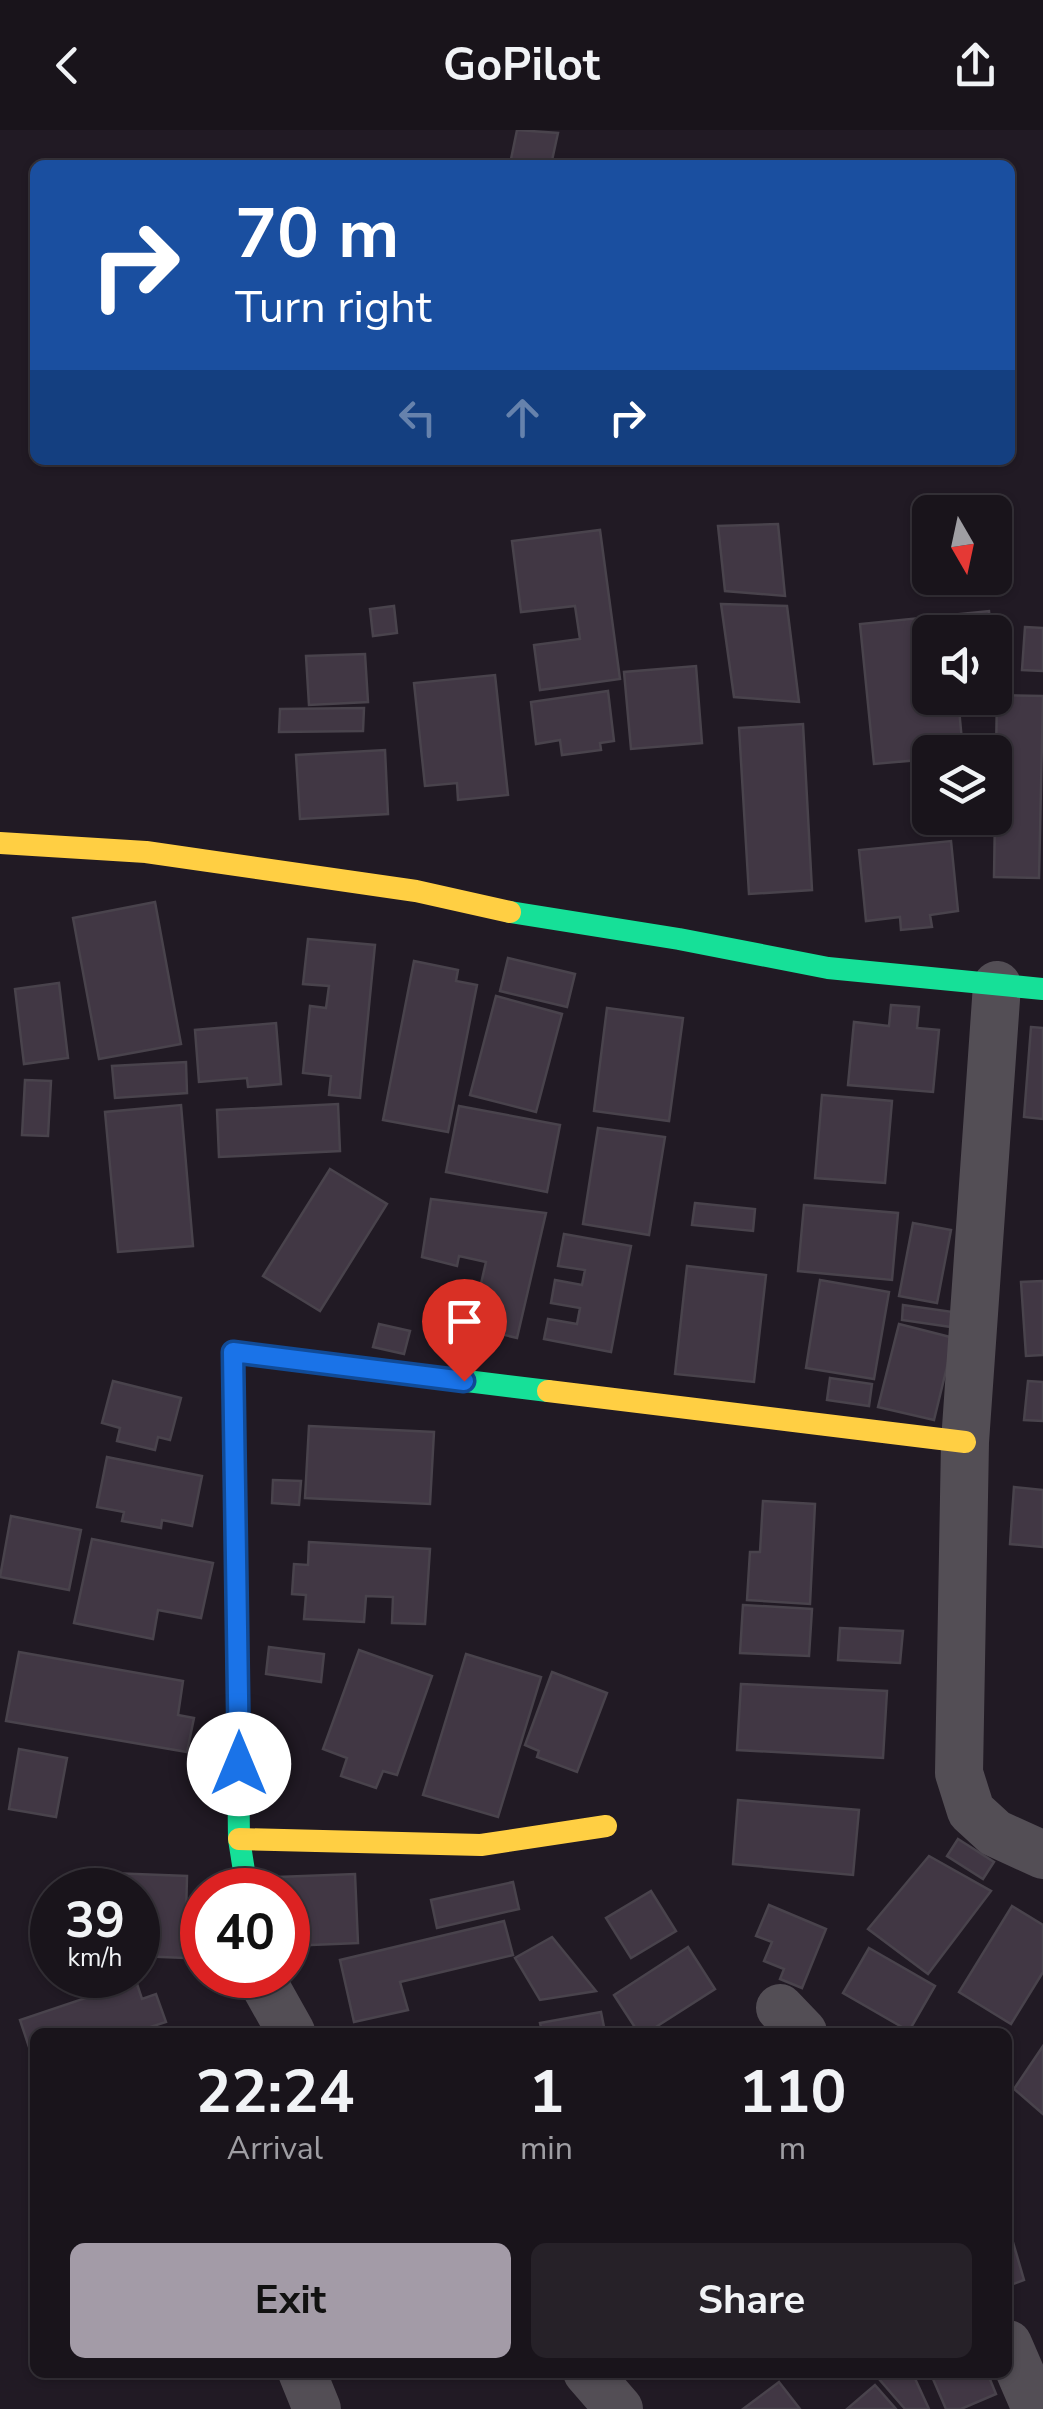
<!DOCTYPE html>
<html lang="en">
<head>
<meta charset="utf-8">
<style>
  :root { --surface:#19141b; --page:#262128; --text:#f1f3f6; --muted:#9f9ea3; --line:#37333a; --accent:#a39ba7 }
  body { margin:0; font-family:"Nunito Sans",sans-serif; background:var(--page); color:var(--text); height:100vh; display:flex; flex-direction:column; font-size:38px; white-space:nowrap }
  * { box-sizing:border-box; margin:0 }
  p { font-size:32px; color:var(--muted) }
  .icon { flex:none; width:55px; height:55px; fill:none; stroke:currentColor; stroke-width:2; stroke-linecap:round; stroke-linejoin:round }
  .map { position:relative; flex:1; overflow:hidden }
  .details { position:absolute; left:30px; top:1898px; width:982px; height:350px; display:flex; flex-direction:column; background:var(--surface); border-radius:15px; box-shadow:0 2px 8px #0004,0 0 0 2px var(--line) }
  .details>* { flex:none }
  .top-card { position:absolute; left:30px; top:30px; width:985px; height:305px; border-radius:15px; box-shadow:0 2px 8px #0004,0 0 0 2px var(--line); background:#1a4fa0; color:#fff; overflow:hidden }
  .needle { width:65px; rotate:171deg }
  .buttons { position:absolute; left:912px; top:365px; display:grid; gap:20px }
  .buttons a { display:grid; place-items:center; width:100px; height:100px; border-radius:15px; background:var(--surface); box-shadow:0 2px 8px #0004,0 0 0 2px var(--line); font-size:50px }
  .speed { position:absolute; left:30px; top:1738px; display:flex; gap:20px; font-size:50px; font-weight:700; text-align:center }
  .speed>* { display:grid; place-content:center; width:130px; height:130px; border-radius:50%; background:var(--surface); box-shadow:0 2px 8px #0004,0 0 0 2px var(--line); line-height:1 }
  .speed small { font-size:25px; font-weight:400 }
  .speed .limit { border:15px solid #d22; background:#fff; color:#111 }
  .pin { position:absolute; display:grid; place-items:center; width:85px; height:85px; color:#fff; margin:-102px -42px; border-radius:50% 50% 50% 0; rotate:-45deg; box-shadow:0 0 10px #0007 }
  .pin .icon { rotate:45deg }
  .me { position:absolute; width:110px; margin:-55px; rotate:0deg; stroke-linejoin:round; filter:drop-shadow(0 0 8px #0008) }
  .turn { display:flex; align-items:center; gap:35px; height:210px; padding:0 40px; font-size:45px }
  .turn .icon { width:130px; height:130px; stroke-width:2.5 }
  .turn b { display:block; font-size:70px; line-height:85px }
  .lanes { display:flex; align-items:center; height:95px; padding:0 40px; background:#0003; justify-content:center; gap:50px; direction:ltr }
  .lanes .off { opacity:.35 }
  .eta { display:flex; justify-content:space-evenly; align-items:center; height:170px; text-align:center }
  .eta b { font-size:60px; font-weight:700; line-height:70px }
  .primary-button { display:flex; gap:20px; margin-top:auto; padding:20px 40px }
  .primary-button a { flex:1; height:115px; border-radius:15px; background:var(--accent); color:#111; font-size:40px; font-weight:700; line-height:115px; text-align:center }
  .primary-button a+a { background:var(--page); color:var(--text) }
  header { display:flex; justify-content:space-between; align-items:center; height:130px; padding:0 40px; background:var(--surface); font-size:45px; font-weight:700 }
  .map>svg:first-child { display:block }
  .building { fill:#413744; stroke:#49434c; stroke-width:2.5 }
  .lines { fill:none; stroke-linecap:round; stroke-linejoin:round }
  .street { stroke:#534e55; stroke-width:48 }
  .fast { stroke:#16e098; stroke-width:22 }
  .slow { stroke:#ffcf43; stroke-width:22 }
  .route-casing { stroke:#114b97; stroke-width:25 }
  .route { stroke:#1a73e8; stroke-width:18 }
</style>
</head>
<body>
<header><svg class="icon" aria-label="back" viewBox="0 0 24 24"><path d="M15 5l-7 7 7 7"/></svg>GoPilot<svg class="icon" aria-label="share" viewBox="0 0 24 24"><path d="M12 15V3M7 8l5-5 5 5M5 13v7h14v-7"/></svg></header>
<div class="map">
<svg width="1043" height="2279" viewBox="0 0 1043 2279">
  <rect width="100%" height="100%" fill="#211a24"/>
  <!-- building -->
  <g class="building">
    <polygon points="517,0 558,3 551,35 510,34"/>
    <polygon points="778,394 785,466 725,461 718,396"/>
    <polygon points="600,400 620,549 540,560 534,515 580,509 575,476 521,482 512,411"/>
    <polygon points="721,474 787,476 799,572 734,567"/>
    <polygon points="394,476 397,503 373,506 370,479"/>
    <polygon points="989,481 991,502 930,502 930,568 958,568 963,622 930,622 930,629 874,634 860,494"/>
    <polygon points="1025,497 1043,498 1043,541 1022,540"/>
    <polygon points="365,524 368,572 309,575 306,526"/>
    <polygon points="696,536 702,613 631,619 624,542"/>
    <polygon points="495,545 508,665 458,670 457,653 425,656 414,553"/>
    <polygon points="608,561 614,611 600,613 601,620 562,625 560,610 536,614 531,572"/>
    <polygon points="997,565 1043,566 1039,748 994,747"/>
    <polygon points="364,578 363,601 279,602 280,579"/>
    <polygon points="803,594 812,760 749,764 739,598"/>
    <polygon points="385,620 388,684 300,689 296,625"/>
    <rect x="931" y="688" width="47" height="7"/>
    <polygon points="951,711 958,781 930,785 932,797 901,800 900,787 866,791 859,720"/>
    <polygon points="155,772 181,914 99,929 73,788"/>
    <polygon points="308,809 375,815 360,968 329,965 331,946 303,943 310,876 326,878 329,856 303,854"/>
    <polygon points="508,828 575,844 567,877 500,861"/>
    <polygon points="414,831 458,840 456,851 477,855 448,1002 383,990"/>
    <polygon points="59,853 68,928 24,934 15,859"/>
    <polygon points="496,866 562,884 536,982 470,965"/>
    <polygon points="891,875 919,877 917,898 939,900 933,962 848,955 854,892 889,896"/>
    <polygon points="607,878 683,888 669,991 594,981"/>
    <polygon points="276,893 281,954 248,957 247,948 199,952 195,900"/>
    <polygon points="1031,897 1043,898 1043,989 1024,987"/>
    <polygon points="186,932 187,963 115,968 112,936"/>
    <polygon points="25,950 51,951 48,1006 22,1005"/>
    <polygon points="822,965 892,971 885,1053 815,1048"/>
    <polygon points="338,974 340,1021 219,1027 217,980"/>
    <polygon points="181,975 193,1116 118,1122 105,982"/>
    <polygon points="459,976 560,995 547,1062 446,1042"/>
    <polygon points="598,998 665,1007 649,1105 583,1094"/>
    <polygon points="330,1039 387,1074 320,1181 263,1146"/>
    <polygon points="431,1069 546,1083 517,1208 471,1197 486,1132 459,1126 457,1136 422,1127"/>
    <polygon points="695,1073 755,1079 753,1101 692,1095"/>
    <polygon points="804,1075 898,1083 892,1150 798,1141"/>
    <polygon points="913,1093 951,1100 937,1173 899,1166"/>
    <polygon points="564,1104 631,1116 611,1222 544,1209 548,1189 577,1194 580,1178 551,1173 555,1150 582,1155 585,1140 558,1136"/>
    <polygon points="687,1136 766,1145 754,1252 675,1244"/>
    <polygon points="820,1150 889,1162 874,1249 806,1238"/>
    <polygon points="1043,1151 1043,1225 1026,1226 1021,1152"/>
    <polygon points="903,1175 960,1183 958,1198 902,1190"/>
    <polygon points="379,1194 410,1201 404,1224 373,1217"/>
    <polygon points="899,1194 954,1208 934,1290 878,1277"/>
    <polygon points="830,1248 872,1254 869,1276 827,1270"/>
    <polygon points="113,1251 181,1268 170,1310 158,1307 155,1320 117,1311 120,1298 102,1293"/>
    <polygon points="1028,1251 1043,1252 1043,1291 1024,1290"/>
    <polygon points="309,1296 434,1302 430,1374 305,1368"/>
    <polygon points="107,1327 202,1346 192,1396 162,1390 161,1398 122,1391 124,1382 97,1377"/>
    <polygon points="273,1350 301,1351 299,1375 272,1373"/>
    <polygon points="1014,1357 1043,1360 1043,1417 1010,1414"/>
    <polygon points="763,1371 815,1374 810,1474 747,1470 750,1422 760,1422"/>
    <polygon points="11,1386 81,1400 69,1460 0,1447"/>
    <polygon points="92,1409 213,1433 201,1488 158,1480 153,1509 74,1493"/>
    <polygon points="309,1412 430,1419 425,1494 392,1493 393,1467 366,1466 364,1492 304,1489 306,1465 292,1464 294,1434 308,1435"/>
    <polygon points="743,1475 812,1479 809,1526 740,1523"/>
    <polygon points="840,1498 903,1501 900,1533 838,1530"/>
    <polygon points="269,1517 324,1524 321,1552 266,1544"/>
    <polygon points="359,1520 432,1546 397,1645 383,1641 376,1658 341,1646 347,1628 323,1619"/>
    <polygon points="19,1522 183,1551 178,1585 194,1588 187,1622 6,1591"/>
    <polygon points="466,1524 541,1547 498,1687 423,1665"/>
    <polygon points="552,1542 607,1563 577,1642 537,1627 539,1621 525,1615"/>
    <polygon points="741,1554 887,1561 883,1628 737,1620"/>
    <polygon points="19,1619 67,1628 56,1687 9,1679"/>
    <polygon points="738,1670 859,1680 853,1745 733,1734"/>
    <polygon points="958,1709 994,1732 983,1749 947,1726"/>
    <polygon points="929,1726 991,1761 928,1844 868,1799"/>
    <polygon points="110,1743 187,1746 185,1828 138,1826 138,1760 109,1760"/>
    <polygon points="355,1744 358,1813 288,1816 288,1760 278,1760 278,1747"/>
    <polygon points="513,1752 519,1779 437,1798 431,1770"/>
    <polygon points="651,1761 676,1801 631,1828 606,1788"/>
    <polygon points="769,1775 826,1799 802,1858 780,1849 784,1839 764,1831 772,1812 756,1806"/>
    <polygon points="1012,1776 1043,1795 1043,1842 1011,1894 959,1862"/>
    <polygon points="504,1791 513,1825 400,1852 408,1880 354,1892 340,1830"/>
    <polygon points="552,1807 596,1861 540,1870 515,1828"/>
    <polygon points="688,1817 715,1859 648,1902 638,1902 614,1865"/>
    <polygon points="869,1818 935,1856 909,1901 843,1863"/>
    <polygon points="136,1851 142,1869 156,1864 166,1892 135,1902 35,1902 35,1935 20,1890"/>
    <polygon points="601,1882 605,1902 542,1902 540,1893"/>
    <polygon points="1043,1916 1043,1984 1014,1959"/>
    <rect x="1008" y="1952" width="4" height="48"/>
    <polygon points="1008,2095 1024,2150 1008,2156"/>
    <polygon points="890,2242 912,2242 929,2279 905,2279 879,2249"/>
    <polygon points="930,2242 987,2242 996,2264 961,2279 946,2279"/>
    <polygon points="779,2252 800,2279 743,2279"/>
    <polygon points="875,2255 896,2279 847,2279"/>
  </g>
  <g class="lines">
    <!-- street -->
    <g class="street">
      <polyline points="997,855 965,1312 959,1643 971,1681 995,1703 1043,1725"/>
      <polyline points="259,1845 291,1902"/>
      <polyline points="780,1878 803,1902"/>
      <polyline points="1008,2214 1036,2279"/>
      <polyline points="302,2242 317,2279"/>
      <polyline points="587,2242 619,2279"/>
    </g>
    <!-- fast -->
    <g class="fast">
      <polyline points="510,782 679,809 828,838 1043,859"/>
      <polyline points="247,1760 239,1709 233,1222 548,1261"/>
    </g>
    <!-- slow -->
    <g class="slow">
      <polyline points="0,713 146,722 416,761 510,782"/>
      <polyline points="548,1261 965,1312"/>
      <polyline points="239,1709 481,1715 606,1696"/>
    </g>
  </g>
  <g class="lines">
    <defs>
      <polyline id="route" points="239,1634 233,1222 464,1251"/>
    </defs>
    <!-- route casing -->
    <use href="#route" class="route-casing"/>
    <!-- route -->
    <use href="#route" class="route"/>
  </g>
</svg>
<div class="buttons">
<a><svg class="needle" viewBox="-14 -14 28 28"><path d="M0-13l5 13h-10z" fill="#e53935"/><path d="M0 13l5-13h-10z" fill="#9f9ea3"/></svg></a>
<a><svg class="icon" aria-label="sound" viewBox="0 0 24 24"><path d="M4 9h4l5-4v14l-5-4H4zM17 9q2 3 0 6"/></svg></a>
<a><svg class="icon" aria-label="layers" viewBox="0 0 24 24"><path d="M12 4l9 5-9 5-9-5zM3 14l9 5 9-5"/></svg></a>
</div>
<div class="speed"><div>39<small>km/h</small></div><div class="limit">40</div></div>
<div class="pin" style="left:464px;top:1251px;background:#d93025"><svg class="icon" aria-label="arrive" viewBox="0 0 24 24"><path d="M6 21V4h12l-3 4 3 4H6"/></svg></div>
<svg class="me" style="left:239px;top:1634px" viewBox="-20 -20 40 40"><circle r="19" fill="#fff"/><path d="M0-13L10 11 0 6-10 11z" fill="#1a73e8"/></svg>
<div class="top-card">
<div class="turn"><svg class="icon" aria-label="right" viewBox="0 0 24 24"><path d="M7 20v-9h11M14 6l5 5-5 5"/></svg><div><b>70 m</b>Turn right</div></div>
<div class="lanes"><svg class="icon off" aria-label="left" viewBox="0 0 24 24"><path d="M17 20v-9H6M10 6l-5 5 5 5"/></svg><svg class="icon off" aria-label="ahead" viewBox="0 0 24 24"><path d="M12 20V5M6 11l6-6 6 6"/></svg><svg class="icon" aria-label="right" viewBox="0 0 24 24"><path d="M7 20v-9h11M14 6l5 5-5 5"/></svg></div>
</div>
<section class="details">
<div class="eta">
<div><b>22:24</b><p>Arrival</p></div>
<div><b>1</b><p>min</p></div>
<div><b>110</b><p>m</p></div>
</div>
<div class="primary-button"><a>Exit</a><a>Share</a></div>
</section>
</div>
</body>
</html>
